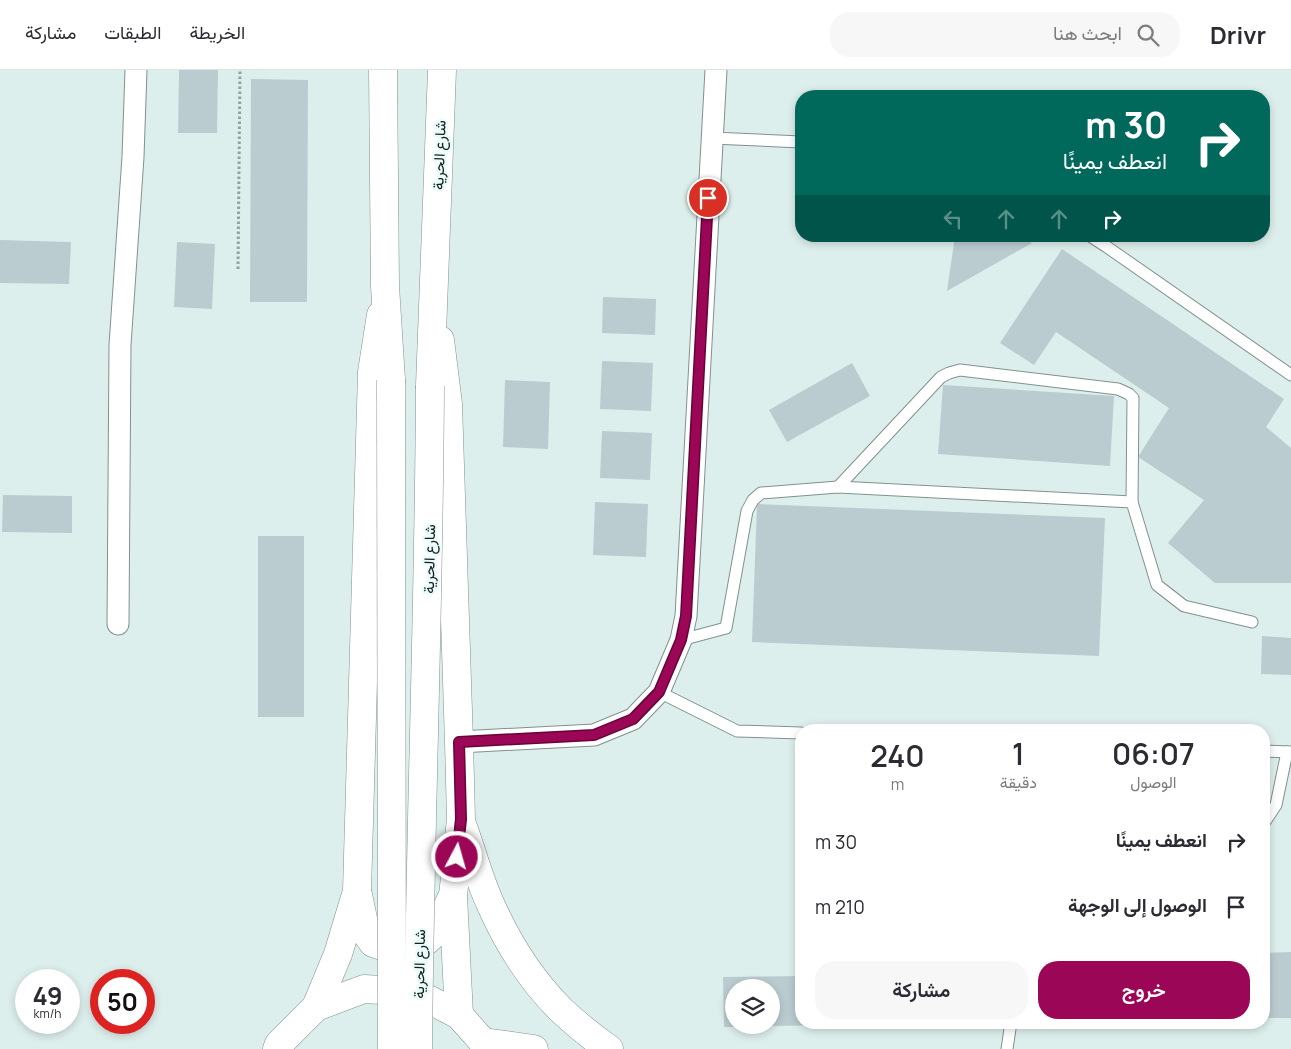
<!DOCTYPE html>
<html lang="ar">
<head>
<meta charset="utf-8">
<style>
  :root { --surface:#fff; --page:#f7f7f7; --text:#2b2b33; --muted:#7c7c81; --line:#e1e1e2; --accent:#9b0756 }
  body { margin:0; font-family:Manrope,Vazirmatn,sans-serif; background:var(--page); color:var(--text); direction:rtl; height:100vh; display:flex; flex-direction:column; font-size:19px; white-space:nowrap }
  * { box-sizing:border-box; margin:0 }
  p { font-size:16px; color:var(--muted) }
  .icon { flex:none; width:28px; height:28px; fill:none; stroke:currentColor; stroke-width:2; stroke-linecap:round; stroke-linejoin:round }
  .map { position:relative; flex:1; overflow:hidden; direction:ltr }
  .details { position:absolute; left:795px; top:654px; width:475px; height:305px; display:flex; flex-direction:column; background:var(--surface); border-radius:20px; box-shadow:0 2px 8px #0003; direction:rtl }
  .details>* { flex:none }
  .banner { position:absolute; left:795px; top:20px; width:475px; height:152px; border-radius:20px; box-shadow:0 2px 8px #0003; direction:rtl; background:#00695c; color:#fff; overflow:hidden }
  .tools { position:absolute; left:725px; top:909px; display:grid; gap:10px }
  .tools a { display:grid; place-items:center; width:55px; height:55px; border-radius:50%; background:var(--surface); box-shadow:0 2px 8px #0003; font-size:25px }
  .speed { position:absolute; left:15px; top:899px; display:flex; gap:10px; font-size:25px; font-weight:700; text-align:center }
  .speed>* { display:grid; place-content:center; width:65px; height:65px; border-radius:50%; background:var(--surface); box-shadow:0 2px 8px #0003; line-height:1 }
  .speed small { font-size:12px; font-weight:400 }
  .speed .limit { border:8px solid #d22; background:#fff; color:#111 }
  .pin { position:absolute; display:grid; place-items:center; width:42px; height:42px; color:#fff; margin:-21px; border:2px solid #fff; border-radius:50%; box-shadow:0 1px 5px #0007 }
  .me { position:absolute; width:55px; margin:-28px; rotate:6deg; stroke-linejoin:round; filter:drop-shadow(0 0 4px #0008) }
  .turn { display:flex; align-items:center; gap:18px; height:105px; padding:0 20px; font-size:22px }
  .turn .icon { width:65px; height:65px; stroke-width:2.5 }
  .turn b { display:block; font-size:35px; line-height:42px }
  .lanes { display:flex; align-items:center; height:48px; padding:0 20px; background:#0003; justify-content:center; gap:25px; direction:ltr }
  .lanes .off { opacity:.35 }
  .eta { display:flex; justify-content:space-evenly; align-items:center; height:85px; text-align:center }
  .eta b { font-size:30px; font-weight:600; line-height:35px }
  .action { display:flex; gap:10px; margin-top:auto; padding:10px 20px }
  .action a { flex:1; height:58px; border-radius:20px; background:var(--accent); color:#fff; font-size:20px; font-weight:600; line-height:58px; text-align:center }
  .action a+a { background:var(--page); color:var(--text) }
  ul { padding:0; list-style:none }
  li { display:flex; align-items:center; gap:15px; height:65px; padding:0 20px }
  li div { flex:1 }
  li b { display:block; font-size:19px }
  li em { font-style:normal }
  header { display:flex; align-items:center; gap:30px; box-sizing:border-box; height:70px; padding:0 25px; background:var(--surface); border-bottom:1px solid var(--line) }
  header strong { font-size:24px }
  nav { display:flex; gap:28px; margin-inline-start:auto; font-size:18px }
  .search { width:350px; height:45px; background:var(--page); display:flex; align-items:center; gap:12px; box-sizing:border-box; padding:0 18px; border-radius:20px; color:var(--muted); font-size:19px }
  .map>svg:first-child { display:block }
  .building { fill:#bbccd1 }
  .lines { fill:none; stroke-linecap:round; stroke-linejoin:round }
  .service-casing { stroke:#81918e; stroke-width:13 }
  .minor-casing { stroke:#81918e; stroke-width:23 }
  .secondary-casing { stroke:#81918e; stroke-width:29 }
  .trunk-casing { stroke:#81918e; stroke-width:29 }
  .path { stroke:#92a09e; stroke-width:3; stroke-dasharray:2.5 2.5; stroke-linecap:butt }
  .service { stroke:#fff; stroke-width:11 }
  .minor { stroke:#fff; stroke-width:21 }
  .secondary { stroke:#fff; stroke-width:28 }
  .trunk { stroke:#fff; stroke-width:28 }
  .trunk-bridge-casing { stroke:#81918e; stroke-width:29; stroke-linecap:butt }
  .trunk-bridge { stroke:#fff; stroke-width:28 }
  .route-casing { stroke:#650538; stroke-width:12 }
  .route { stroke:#9b0756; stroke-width:9 }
  .labels { text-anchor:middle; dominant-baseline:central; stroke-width:5; stroke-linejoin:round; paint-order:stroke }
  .street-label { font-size:15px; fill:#161c1b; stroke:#eafcf9 }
</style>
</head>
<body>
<header>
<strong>Drivr</strong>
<div class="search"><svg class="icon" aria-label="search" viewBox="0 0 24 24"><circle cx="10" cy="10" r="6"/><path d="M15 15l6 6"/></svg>ابحث هنا</div>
<nav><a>الخريطة</a><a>الطبقات</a><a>مشاركة</a></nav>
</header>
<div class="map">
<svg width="1291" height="979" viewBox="0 0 1291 979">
  <rect width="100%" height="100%" fill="#ddefec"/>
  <!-- building -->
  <g class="building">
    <polygon points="179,0 218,0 217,63 178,63"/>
    <polygon points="251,9 308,10 307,232 250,232"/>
    <polygon points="955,166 1017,166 1032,173 947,221"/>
    <polygon points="0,170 71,172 69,214 0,213"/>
    <polygon points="177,172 215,174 212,239 174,237"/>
    <polygon points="1062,179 1284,329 1266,357 1291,378 1291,513 1215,513 1168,473 1204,430 1138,387 1169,338 1056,262 1034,295 1000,273"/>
    <polygon points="603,227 656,229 655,265 602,263"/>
    <polygon points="602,291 653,293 651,341 600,339"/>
    <polygon points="852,293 870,326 787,372 769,340"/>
    <polygon points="505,310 550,312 548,379 503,377"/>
    <polygon points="943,315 1114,326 1110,396 938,384"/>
    <polygon points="602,361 652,363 650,410 600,408"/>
    <polygon points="3,425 72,426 72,463 2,462"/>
    <polygon points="595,432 648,434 646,487 593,485"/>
    <polygon points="757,434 1105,448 1099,586 752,572"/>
    <rect x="258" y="466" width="46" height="181"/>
    <polygon points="1262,566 1291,568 1291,605 1261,604"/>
    <polygon points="1291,882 1291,948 1264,948 1264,906 1266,883"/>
    <polygon points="801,906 801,952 845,952 845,955 771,956 771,918 734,918 734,957 724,957 723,907"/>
    <polygon points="852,952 930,952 929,958 852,954"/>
    <polygon points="939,952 975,952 974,958 939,954"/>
  </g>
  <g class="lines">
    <defs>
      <g id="service">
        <polyline points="712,68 801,72"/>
        <polyline points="1090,166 1107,177 1291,305"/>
        <polyline points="838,417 941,307 949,303 960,300 1118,319 1129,324 1133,328 1132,432"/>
        <polyline points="681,570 726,558 747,441 753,430 761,423 838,417 1132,432 1157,515 1184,536 1252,552"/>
        <polyline points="659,622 737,661 801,663"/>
        <polyline points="1264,681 1291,682"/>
        <polyline points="1264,753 1276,735 1287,682"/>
        <polyline points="1007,979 1011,952"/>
      </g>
      <g id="minor">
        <polyline points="118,554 120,275 133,87 136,0"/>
        <polyline points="459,672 594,665 633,649 659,622 681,570 686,546 716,0"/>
      </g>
      <g id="secondary">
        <polyline points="440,270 448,334 459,672 461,749 453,826 459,945"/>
        <path d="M463,757C472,782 479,809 490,833C507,872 531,910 561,940C576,954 592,967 609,979"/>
        <polyline points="358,825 366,863 373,873 391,879 406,879 425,872 436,862 451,829"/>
        <polyline points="316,937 338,884 357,821 372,302 381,245"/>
        <polyline points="483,972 534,979"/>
        <polyline points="277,979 279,974 316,937 364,919 414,922 459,945 483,972 486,979"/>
      </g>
      <g id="trunk">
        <polyline points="383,0 385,216 391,310"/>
        <polyline points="430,316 442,0"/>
      </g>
    </defs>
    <!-- service casing -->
    <use href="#service" class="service-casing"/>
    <!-- minor casing -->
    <use href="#minor" class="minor-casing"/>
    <!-- secondary casing -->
    <use href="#secondary" class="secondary-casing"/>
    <!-- trunk casing -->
    <use href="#trunk" class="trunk-casing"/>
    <!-- path -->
    <polyline class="path" points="238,199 240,0"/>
    <!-- service -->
    <use href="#service" class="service"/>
    <!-- minor -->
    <use href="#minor" class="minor"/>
    <!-- secondary -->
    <use href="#secondary" class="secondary"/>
    <!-- trunk -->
    <use href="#trunk" class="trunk"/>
    <defs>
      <g id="trunk-bridge">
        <polyline points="391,310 392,979"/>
        <path d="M418,979C420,758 429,537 430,316"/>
      </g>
    </defs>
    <!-- trunk-bridge casing -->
    <use href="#trunk-bridge" class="trunk-bridge-casing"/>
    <!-- trunk-bridge -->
    <use href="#trunk-bridge" class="trunk-bridge"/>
  </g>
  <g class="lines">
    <defs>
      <polyline id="route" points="457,787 461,749 459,672 594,665 633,649 659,622 681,570 686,546 708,128"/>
    </defs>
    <!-- route casing -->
    <use href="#route" class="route-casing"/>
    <!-- route -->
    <use href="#route" class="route"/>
  </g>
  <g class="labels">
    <!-- street labels -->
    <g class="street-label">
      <text transform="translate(439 85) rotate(-88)">شارع الحرية</text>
      <text transform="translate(429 489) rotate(-89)">شارع الحرية</text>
      <text transform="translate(419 894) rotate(-89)">شارع الحرية</text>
    </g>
  </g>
</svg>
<div class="tools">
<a><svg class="icon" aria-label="layers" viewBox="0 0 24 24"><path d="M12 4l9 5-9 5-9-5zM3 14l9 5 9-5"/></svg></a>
</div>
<div class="speed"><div>49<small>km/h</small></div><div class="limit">50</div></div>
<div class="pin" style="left:708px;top:128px;background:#d93025"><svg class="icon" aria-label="arrive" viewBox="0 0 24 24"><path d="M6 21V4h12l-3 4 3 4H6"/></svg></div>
<svg class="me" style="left:457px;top:787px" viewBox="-20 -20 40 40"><circle r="17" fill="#9b0756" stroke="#fff" stroke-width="3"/><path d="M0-11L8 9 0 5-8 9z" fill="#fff"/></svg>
<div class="banner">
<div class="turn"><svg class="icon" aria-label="right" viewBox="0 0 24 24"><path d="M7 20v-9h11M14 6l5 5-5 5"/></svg><div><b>30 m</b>انعطف يمينًا</div></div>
<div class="lanes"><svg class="icon off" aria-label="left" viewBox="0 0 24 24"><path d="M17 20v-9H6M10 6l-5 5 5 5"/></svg><svg class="icon off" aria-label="ahead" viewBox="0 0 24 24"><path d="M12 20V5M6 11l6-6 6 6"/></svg><svg class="icon off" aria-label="ahead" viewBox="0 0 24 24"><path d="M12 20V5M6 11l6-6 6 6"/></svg><svg class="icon" aria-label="right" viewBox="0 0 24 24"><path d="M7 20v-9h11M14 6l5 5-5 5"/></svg></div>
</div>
<section class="details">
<div class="eta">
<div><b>06:07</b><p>الوصول</p></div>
<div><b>1</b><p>دقيقة</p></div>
<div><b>240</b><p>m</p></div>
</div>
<ul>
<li><svg class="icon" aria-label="right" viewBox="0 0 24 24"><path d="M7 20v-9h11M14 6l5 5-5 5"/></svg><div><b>انعطف يمينًا</b></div><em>30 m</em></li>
<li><svg class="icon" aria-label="arrive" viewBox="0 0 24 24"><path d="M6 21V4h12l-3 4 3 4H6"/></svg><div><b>الوصول إلى الوجهة</b></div><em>210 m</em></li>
</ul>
<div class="action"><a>خروج</a><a>مشاركة</a></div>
</section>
</div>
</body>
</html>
